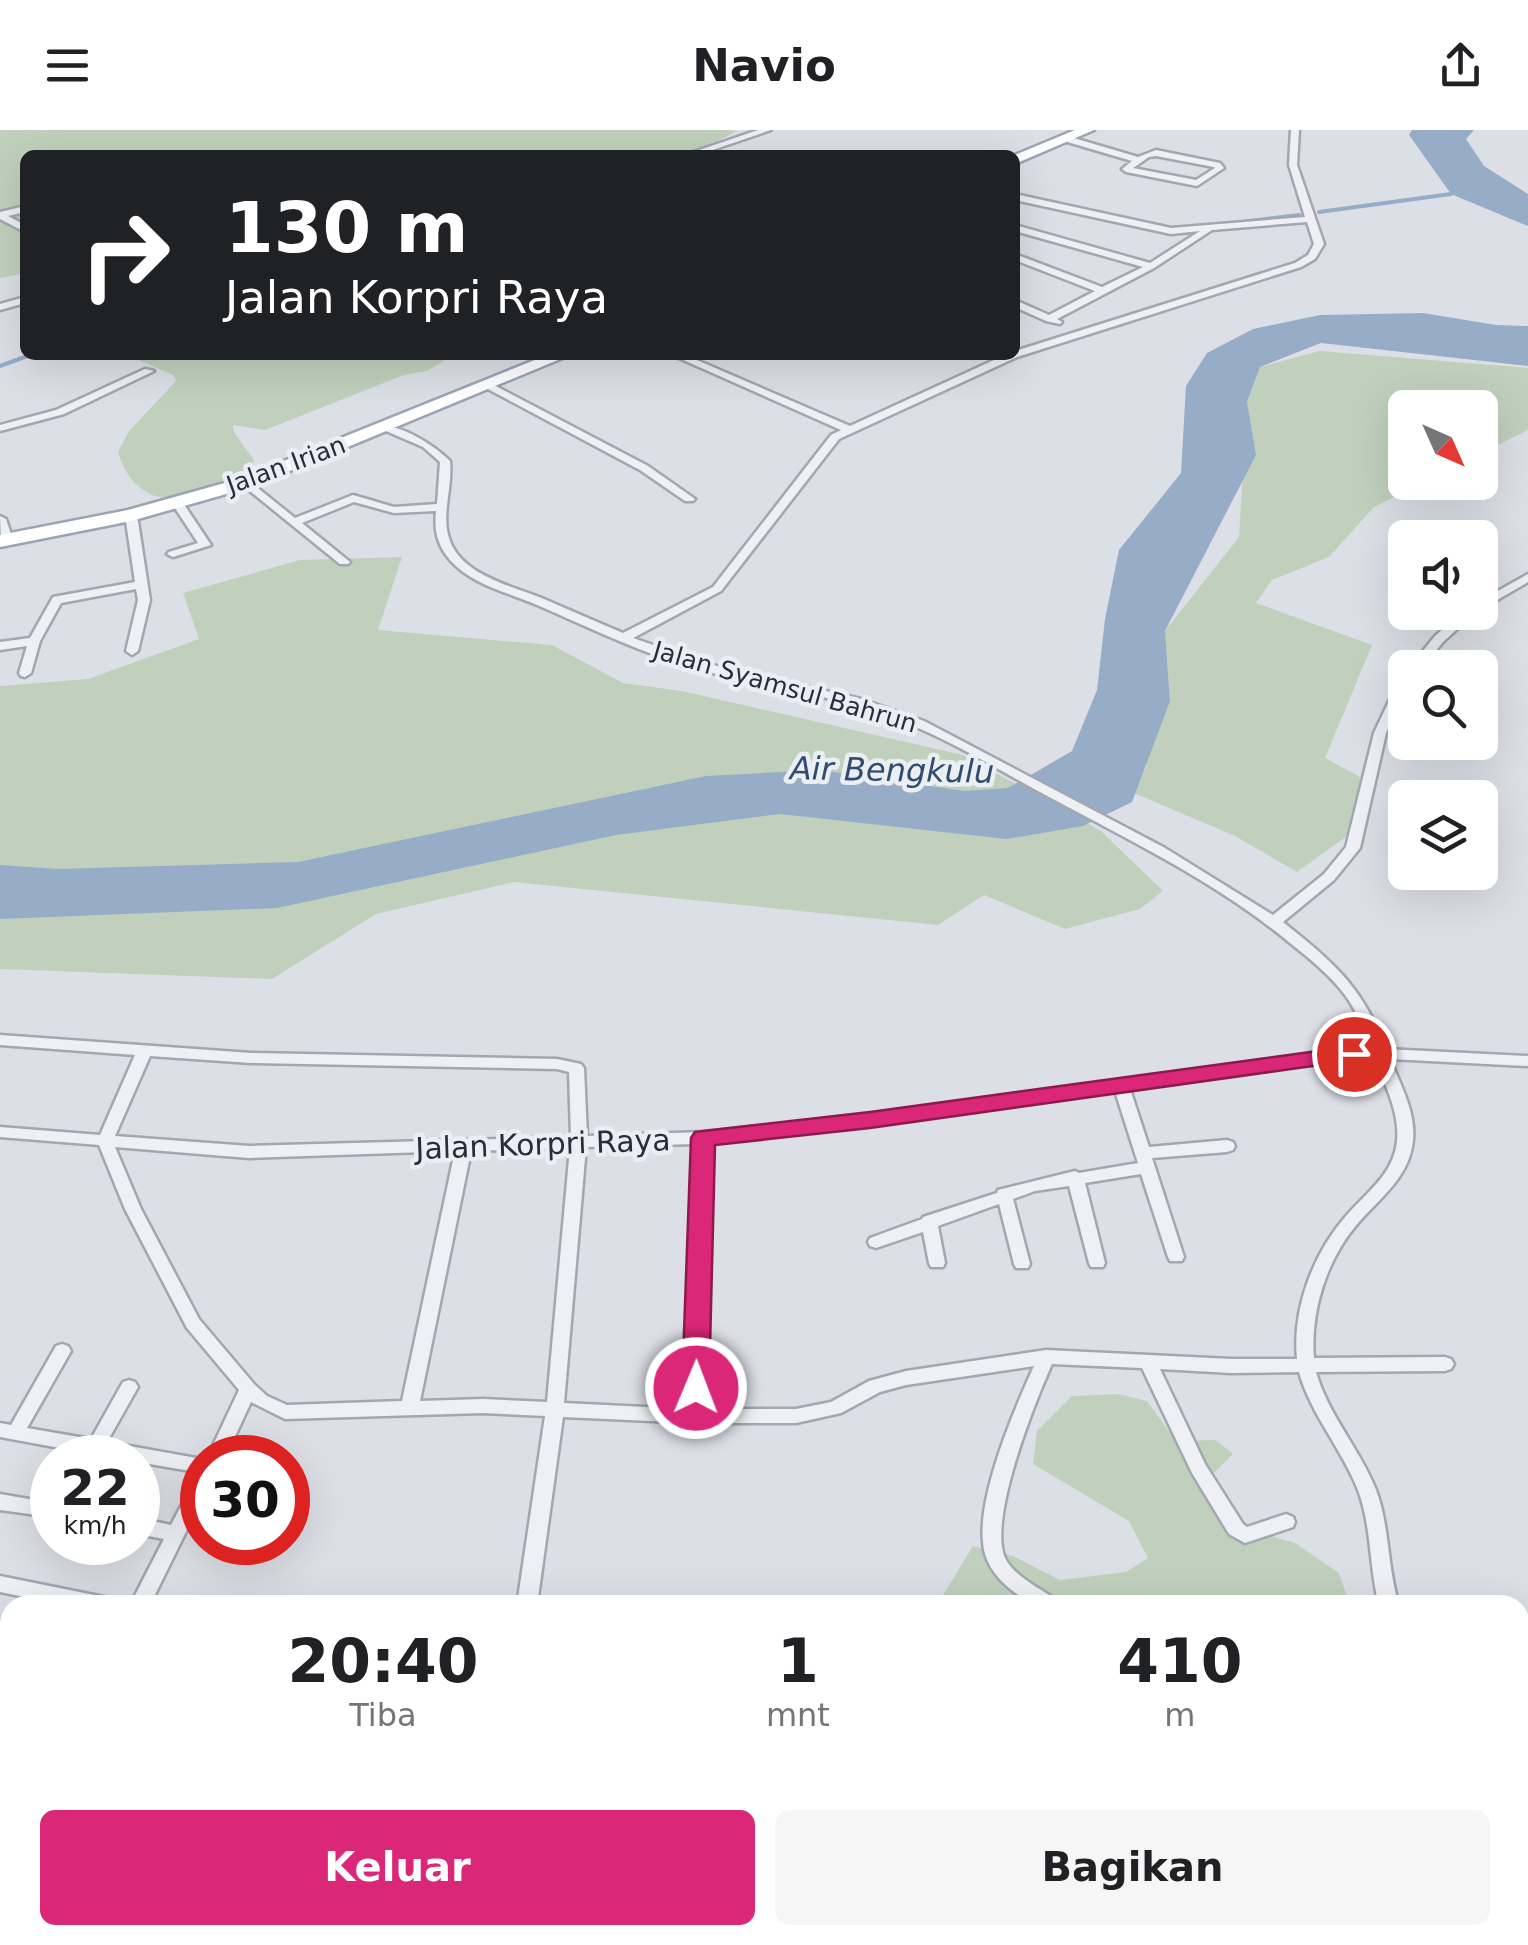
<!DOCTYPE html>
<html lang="id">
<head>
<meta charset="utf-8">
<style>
  :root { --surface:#fff; --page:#f6f6f6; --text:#202124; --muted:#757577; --accent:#db2777 }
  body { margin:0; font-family:"DejaVu Sans",sans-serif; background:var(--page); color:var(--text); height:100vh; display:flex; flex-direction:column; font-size:38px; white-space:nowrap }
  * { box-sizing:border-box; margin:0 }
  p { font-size:32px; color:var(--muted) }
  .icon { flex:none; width:55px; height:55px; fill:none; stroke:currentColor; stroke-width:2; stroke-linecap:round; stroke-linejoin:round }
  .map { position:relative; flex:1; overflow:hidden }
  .side { position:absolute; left:0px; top:1465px; width:1530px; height:350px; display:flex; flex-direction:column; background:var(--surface); border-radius:30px 30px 0 0; box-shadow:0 10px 40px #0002 }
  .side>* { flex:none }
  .guide { position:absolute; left:20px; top:20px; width:1000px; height:210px; border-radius:15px; box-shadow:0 10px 40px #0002; background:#202124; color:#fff; overflow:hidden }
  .needle { width:65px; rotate:135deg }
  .fabs { position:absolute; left:1388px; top:260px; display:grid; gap:20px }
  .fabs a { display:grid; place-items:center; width:110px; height:110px; border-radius:15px; background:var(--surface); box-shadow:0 10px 40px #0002; font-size:50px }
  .speed { position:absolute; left:30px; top:1305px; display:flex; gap:20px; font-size:50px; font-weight:700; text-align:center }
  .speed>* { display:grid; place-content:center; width:130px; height:130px; border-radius:50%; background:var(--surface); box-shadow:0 10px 40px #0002; line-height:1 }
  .speed small { font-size:25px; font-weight:400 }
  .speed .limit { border:15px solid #d22; background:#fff; color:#111 }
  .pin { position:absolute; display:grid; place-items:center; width:85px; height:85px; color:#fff; margin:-42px; border:5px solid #fff; border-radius:50%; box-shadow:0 2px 10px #0007 }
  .me { position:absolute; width:110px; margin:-55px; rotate:1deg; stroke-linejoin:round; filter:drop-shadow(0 0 8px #0008) }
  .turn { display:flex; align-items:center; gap:35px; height:210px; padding:0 40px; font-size:45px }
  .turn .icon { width:130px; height:130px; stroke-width:2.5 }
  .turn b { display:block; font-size:70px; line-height:85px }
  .eta { display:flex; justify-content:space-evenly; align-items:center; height:170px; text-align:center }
  .eta b { font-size:60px; font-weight:700; line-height:70px }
  .cta { display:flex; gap:20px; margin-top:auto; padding:20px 40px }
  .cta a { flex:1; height:115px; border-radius:15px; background:var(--accent); color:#fff; font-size:40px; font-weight:700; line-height:115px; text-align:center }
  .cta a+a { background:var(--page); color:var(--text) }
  header { display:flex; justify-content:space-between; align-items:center; height:130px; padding:0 40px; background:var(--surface); font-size:45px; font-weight:700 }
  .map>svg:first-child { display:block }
  .green { fill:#c1d0bd }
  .water { fill:#96acc7 }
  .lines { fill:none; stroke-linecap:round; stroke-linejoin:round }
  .stream { stroke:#96acc7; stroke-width:4 }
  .street-casing { stroke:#a2a7b0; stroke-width:5 }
  .primary-casing { stroke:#9ba4b2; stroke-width:5 }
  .street { fill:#eef0f5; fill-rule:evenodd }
  .primary { fill:#fff; fill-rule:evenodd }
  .route { fill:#db2777; stroke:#8e194d; stroke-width:2.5 }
  .labels { text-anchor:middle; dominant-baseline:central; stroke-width:9; stroke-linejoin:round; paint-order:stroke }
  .far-street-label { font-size:25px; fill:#262d3c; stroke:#ebeff4 }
  .street-label { font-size:30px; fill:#262d3c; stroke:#ebeff4 }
  .water-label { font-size:32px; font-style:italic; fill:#304b70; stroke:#ebeff4 }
</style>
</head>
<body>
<header><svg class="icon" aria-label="menu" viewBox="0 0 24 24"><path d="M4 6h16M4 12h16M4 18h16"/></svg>Navio<svg class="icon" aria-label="share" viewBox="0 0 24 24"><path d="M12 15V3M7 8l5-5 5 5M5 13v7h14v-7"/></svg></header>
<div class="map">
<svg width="1528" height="1815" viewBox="0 0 1528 1815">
  <rect width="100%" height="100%" fill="#dce0e6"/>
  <!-- green -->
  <g class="green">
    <polygon points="0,0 729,0 737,1 691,25 25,25 25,143 0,148"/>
    <polygon points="1320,221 1528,238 1528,300 1480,324 1480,278 1405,278 1405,352 1423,353 1374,377 1329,427 1272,450 1256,473 1372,515 1325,628 1362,648 1346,707 1297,742 1235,706 1129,661 1147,636 1133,603 1170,570 1165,501 1239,407 1247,272 1260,237"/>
    <path d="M127,225H453L427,241L404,245L265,300L233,295L234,302L254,330C247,352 173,374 152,365C134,357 123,340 118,322L129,301L176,251L173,245Z"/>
    <polygon points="402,427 378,500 552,515 623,553 682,561 963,625 1101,701 1163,761 1140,779 1065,799 984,765 938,795 514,752 376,784 272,849 0,839 0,556 88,549 199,509 183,463 300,430"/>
    <polygon points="1118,1264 1147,1271 1176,1311 1216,1310 1233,1324 1205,1352 1254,1401 1295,1413 1339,1443 1350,1475 937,1475 973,1416 1013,1426 1060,1450 1126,1442 1148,1428 1129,1391 1033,1334 1037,1301 1072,1266"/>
    <polygon points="886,1805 1188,1805 1187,1815 887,1815"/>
  </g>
  <!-- water -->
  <g class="water">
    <polygon points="1412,0 1474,0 1466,9 1484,36 1528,64 1528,96 1451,64 1409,5"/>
    <polygon points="1423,183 1496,195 1528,196 1528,236 1321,213 1260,237 1247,272 1256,325 1165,501 1170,571 1132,672 1083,696 1007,709 780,684 616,705 277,778 0,789 0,735 57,739 298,732 706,646 820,640 964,661 1008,658 1072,621 1097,560 1105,489 1119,420 1181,343 1186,256 1207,223 1253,199 1320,185"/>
  </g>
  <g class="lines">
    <!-- stream -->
    <g class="stream">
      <polyline points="683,25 742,6"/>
      <polyline points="1015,64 1058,73"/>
      <polyline points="1319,82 1451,64"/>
      <polyline points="1234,93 1299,85"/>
      <polyline points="0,236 30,225"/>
    </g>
    <defs>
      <g id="street">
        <polygon points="758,0 771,0 698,25 685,25"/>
        <path d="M1291,0H1299L1297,35L1324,114L1315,129L1301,137L1017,227L839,309L721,461L633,508L708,534L861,569L924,591L1165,718L1273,785L1324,744L1346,717L1374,603L1399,550L1405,546V563L1386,603L1360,718L1334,750L1283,792C1334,833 1362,856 1386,919L1528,926V936L1390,929C1400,954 1416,982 1413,1010C1410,1046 1381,1067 1359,1092C1327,1128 1310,1181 1314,1228L1445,1227L1451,1229L1454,1234L1451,1239L1445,1241L1316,1242C1328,1285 1360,1319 1376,1360C1390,1397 1387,1438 1399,1475H1379C1369,1438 1372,1397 1358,1360C1342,1319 1311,1285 1299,1242L1231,1243L1160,1239L1205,1334L1243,1394L1247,1397L1286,1384L1293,1387L1295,1392L1293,1397L1245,1413L1229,1404L1192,1343L1142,1238L1052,1234C1035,1272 986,1393 1006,1430C1016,1447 1039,1458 1055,1469L1058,1475C1034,1475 1028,1473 1009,1458C995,1446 984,1431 983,1412C978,1364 1014,1280 1034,1236L906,1255L880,1262L841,1283L796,1293H695L563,1287L537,1475H517L545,1286L483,1283L285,1289L251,1272L225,1328H207L239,1260L187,1198L125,1079L99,1015L0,1007V997L100,1005L135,925L0,915V905L251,923L557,929L581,934L584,938L587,1006L703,1002L870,985L1331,921L1371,919C1364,901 1357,881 1345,865C1330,845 1309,828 1290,813C1219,754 1133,712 1051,668C1000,641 950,609 896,589C835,565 768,558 705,541C645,525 593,499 537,475C507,462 472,455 450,430C437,415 434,400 436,381L394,383L354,372L302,393L350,432L348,434H340L240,353L249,351L295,388L353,365L394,377L437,374L440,332L423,317L379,298C398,291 436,317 450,331C453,356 441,384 449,408C460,445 512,456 544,469C570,480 596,492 623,503L713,457L831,305L841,300L672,225H685L850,296L1005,225H1015V221L1295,133L1308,125L1314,114L1307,92L1212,100L1154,138L1057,189L1062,192L1060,194L1046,191L1015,177V170L1049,185L1095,161L1015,130V124L1102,157L1143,137L1015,101V95L1150,133L1200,101L1171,104L1015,70V64L1171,98L1305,87L1289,35ZM150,926L251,933L557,939L569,942L571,1007L249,1016L115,1006ZM1375,929C1385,955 1400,983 1397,1011C1394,1044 1366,1063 1346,1086C1313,1124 1292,1179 1297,1229H1231L1046,1220L906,1241L869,1251L831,1272L796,1279H704L711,1013L870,995L1115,961L1138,1033L1079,1043L1075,1041L998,1060L997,1063L923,1087L922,1089L870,1108L868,1112L870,1116L876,1118L923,1102L929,1133L931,1137H943L945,1133L938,1096L999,1074L1014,1134L1016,1138H1028L1030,1134L1013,1069L1035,1061L1069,1056L1089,1133L1091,1137H1103L1105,1133L1085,1053L1141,1044L1168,1127L1170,1131H1182L1184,1127L1152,1028L1227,1022L1233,1020L1235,1016L1233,1012L1227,1010L1149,1017L1130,959L1331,931ZM695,1014L686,1279L564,1273L586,1017ZM115,1017L249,1028L455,1021L402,1271L287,1275L267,1266L254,1254L199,1189L141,1079ZM570,1018L547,1272L483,1269L420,1271L471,1021Z"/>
        <path d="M1067,6L1138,27L1156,20L1220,33L1224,38L1197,56L1126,42L1122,39L1132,31L1064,11V7ZM1156,26L1214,37L1215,38L1196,50L1133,38L1149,27Z"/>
        <polygon points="25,76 25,82 8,86 25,95 25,102 0,89 0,82"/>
        <polygon points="25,167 25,173 0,180 0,174"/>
        <polygon points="145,239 154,241 64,284 0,301 0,295 56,280"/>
        <polygon points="490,253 648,336 695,369 693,371 685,371 640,340 486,258 485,256"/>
        <polygon points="177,369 181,370 211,415 173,427 167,424 169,422 198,413 171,372"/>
        <polygon points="131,382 137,385 150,470 138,521 132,525 126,521 138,470 136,459 61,473 40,511 31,543 25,547 21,546 19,543 27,516 0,520 0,512 30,508 53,467 135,452 125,385"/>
        <polygon points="0,386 6,389 13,410 11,412 7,413 1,410"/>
        <polygon points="1528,444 1528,452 1480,480 1480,471"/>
        <polygon points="1462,482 1476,482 1443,512 1422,538 1409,538 1435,506"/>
        <polygon points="62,1214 68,1216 71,1221 27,1298 91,1309 123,1252 129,1250 135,1252 138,1257 107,1312 202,1329 202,1343 138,1332 138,1328 114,1328 0,1307 0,1293 11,1295 56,1216"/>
        <polygon points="202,1345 202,1369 150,1475 130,1475 164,1409 138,1404 138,1388 171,1395 196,1347"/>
        <polygon points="0,1364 52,1373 52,1387 0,1380"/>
        <polygon points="0,1446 104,1467 111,1469 114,1475 64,1475 0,1462"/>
        <polygon points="0,1532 10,1534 10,1552 0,1550"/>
        <path d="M0,1723L7,1726C11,1735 11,1747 7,1756L0,1759Z"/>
        <polygon points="111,1805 133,1805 128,1815 106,1815"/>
        <polygon points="432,1805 454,1805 451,1815 429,1815"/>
        <polygon points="743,1805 765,1805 768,1815 746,1815"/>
        <polygon points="1366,1805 1392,1805 1386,1815 1360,1815"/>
      </g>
      <g id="primary">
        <polygon points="1075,0 1094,0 1015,34 1015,25"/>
        <polygon points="547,225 570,225 251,357 131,391 0,417 0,405 128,380 239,349"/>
      </g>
    </defs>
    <!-- street casing -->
    <use href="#street" class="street-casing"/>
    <!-- primary casing -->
    <use href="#primary" class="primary-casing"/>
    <!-- street -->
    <use href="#street" class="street"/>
    <!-- primary -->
    <use href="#primary" class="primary"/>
  </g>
  <!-- route -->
  <polygon class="route" points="1354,916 1362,918 1365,924 1362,929 870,998 715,1015 709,1258 705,1265 696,1268 686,1265 682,1258 691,1008 695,1002 870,982"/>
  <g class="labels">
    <!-- far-street labels -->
    <g class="far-street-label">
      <text transform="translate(286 335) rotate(-20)">Jalan Irian</text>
      <text transform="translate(785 557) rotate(16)">Jalan Syamsul Bahrun</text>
    </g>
    <!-- street labels -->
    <g class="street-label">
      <text transform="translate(543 1014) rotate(-2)">Jalan Korpri Raya</text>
    </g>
    <!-- water labels -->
    <g class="water-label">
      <text transform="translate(892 640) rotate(1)">Air Bengkulu</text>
    </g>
  </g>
</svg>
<div class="fabs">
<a><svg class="needle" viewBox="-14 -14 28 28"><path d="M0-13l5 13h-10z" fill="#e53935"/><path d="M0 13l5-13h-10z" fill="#757577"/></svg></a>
<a><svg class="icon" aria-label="sound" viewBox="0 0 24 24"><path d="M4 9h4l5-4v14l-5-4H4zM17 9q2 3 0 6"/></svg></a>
<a><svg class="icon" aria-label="search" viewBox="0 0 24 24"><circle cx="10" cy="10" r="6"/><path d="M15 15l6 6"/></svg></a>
<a><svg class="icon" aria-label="layers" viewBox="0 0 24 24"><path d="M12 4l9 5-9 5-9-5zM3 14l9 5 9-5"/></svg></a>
</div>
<div class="speed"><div>22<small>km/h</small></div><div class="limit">30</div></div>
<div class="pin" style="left:1354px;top:924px;background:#d93025"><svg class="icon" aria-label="arrive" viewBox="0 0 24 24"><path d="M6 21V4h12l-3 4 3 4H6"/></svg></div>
<svg class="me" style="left:696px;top:1258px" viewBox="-20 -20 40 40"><circle r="17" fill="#db2777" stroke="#fff" stroke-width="3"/><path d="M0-11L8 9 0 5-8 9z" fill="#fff"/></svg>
<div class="guide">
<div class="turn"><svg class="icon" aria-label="right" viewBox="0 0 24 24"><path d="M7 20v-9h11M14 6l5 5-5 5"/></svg><div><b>130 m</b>Jalan Korpri Raya</div></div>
</div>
<section class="side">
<div class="eta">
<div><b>20:40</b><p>Tiba</p></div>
<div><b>1</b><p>mnt</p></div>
<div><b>410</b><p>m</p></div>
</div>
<div class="cta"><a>Keluar</a><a>Bagikan</a></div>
</section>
</div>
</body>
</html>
